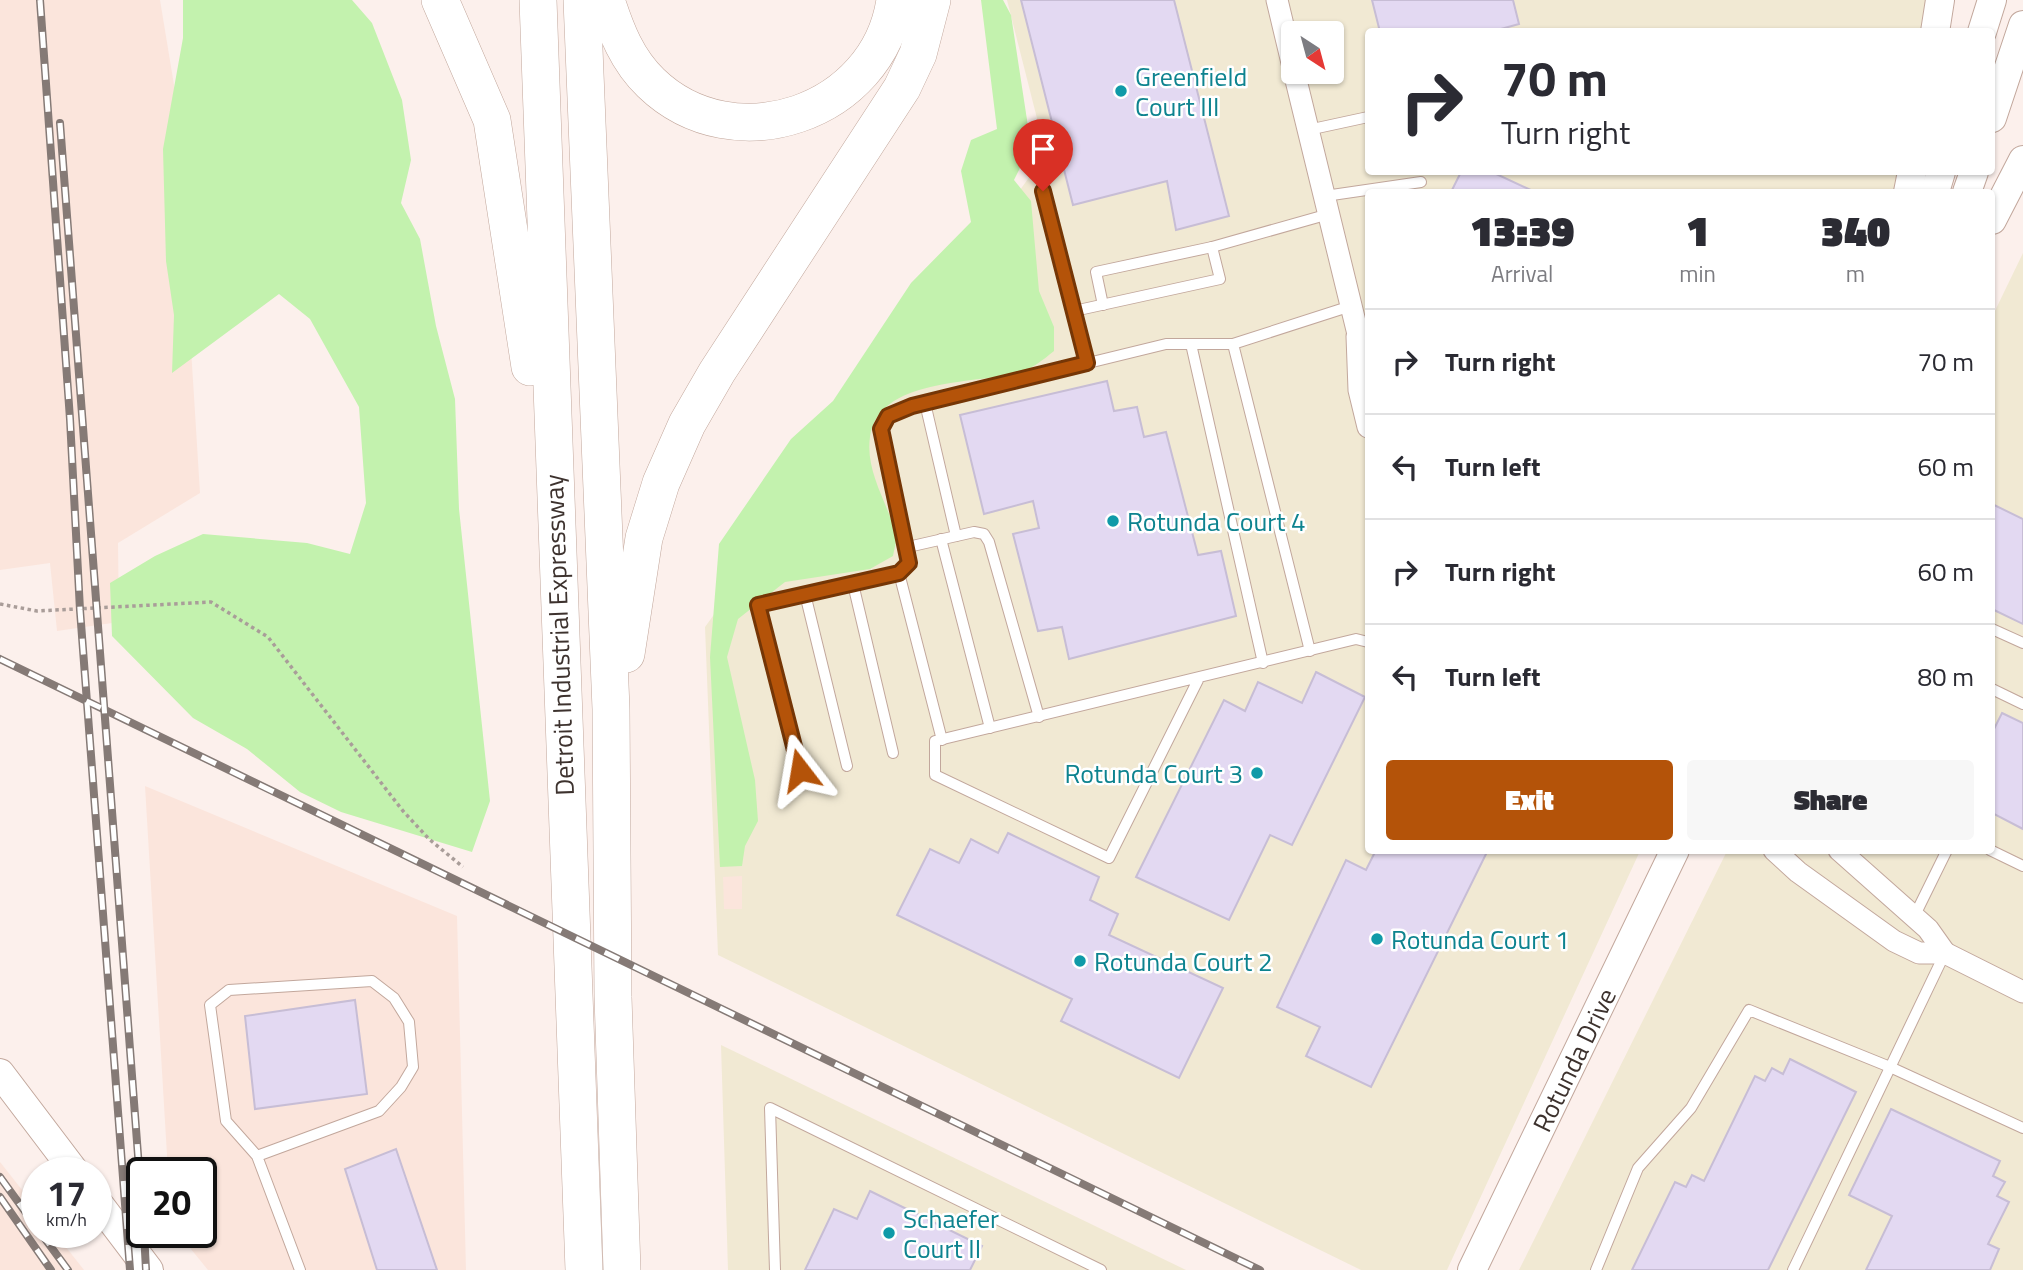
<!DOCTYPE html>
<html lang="en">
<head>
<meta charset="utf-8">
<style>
  :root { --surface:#fff; --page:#f7f7f7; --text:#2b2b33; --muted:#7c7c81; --line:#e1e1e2; --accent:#b45309 }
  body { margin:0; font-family:"Titillium Web",sans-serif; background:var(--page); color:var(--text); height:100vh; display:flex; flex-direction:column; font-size:26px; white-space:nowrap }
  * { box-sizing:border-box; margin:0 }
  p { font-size:23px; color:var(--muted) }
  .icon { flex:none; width:38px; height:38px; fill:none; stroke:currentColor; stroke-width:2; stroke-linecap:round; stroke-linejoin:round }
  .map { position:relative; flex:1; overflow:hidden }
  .details { position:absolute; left:1365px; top:189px; width:630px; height:665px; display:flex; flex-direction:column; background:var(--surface); border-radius:7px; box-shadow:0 2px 5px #0004 }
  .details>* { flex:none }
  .banner { position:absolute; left:1365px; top:28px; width:630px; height:147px; border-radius:7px; box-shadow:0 2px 5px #0004; background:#fff; color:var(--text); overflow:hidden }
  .needle { width:46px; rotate:144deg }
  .controls { position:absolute; left:1281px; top:21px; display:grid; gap:14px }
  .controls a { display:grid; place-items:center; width:63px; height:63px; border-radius:7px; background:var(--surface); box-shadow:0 2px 5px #0004; font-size:35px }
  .speed { position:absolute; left:21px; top:1157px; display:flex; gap:14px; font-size:35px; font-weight:700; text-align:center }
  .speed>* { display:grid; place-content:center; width:91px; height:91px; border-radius:50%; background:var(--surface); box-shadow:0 2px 5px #0004; line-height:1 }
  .speed small { font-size:18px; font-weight:400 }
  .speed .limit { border:4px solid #111; border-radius:10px; background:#fff; color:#111 }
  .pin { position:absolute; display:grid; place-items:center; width:60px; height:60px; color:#fff; margin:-72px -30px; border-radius:50% 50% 50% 0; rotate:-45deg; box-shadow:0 0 7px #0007 }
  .pin .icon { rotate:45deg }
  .me { position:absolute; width:77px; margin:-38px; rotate:346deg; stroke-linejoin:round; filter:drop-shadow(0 0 5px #0008) }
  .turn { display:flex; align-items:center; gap:24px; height:147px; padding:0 21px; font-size:32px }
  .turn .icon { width:91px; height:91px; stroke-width:2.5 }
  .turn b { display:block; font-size:49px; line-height:60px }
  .eta { display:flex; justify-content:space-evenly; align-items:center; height:119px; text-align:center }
  .eta b { font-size:42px; font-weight:800; line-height:49px }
  .button { display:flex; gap:14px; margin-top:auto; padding:14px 21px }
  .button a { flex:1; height:80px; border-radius:7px; background:var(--accent); color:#fff; font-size:28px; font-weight:800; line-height:80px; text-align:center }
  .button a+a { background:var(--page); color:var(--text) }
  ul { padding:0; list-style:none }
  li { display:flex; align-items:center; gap:21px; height:105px; padding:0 21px; border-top:2px solid var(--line) }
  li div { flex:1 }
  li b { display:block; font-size:26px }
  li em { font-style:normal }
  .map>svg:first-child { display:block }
  .commercial { fill:#f1e9d3; fill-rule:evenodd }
  .built { fill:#fbe5dc }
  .green { fill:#c3f2ae }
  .building { fill:#e3d9f2; stroke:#c7bdd5; stroke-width:2 }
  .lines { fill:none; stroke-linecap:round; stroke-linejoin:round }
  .service-casing { stroke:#c2a79c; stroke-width:12 }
  .minor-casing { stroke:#c2a79c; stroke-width:23 }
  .secondary-casing { stroke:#c2a79c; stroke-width:30 }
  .motorway-casing { stroke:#c2a79c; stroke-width:38 }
  .path { stroke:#a99d99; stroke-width:3.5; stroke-dasharray:3.5 3.5; stroke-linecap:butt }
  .service { stroke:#fff; stroke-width:10 }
  .minor { stroke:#fff; stroke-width:21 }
  .secondary { stroke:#fff; stroke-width:28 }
  .motorway { stroke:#fff; stroke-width:37 }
  .rail-casing { stroke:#857a76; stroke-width:8 }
  .rail { stroke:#fff; stroke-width:5; stroke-dasharray:16; stroke-linecap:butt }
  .route-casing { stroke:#753606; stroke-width:18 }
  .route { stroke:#b45309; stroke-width:12 }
  .culture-dot { fill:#0f9aa8; stroke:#fff; stroke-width:2.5 }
  .labels { text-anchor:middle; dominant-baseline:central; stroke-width:5; stroke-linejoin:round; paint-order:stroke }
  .culture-label { font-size:26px; fill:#0d838f; stroke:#fff; text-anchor:start }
  .street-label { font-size:26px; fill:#3d322e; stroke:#fff }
</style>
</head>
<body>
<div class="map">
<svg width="2023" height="1270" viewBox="0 0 2023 1270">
  <rect width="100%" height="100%" fill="#fcf0ec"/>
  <!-- commercial -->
  <g class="commercial">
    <path d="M1007,0H1933L1927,31L1368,32V172H1907L1903,192H1368V850L1640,851L1447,1270H1361L718,955L705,627L1046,154ZM1293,33H1332V72H1293Z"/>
    <polygon points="2023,253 2023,1270 1519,1270 1727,851 1992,850 1992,317"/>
    <polygon points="721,1045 1186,1270 728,1270"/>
  </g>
  <!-- built -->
  <g class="built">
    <polygon points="0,0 160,0 175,91 200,493 118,543 119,622 57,631 50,563 0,570"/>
    <polygon points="145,786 457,916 466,1270 208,1270 177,1232 201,1232 201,1172 168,1172"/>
    <polygon points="742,876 742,909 724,909 723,877"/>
    <polygon points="0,1162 37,1209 37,1232 54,1232 84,1270 0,1270"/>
  </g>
  <!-- green -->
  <g class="green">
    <polygon points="183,0 352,0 372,23 402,100 411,160 401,203 420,239 436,326 455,399 459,509 490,801 472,852 341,812 300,792 247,749 193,718 112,636 110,583 155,556 203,534 307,543 350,554 366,503 359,407 310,319 279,294 172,373 174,315 166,261 163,149 183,38"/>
    <path d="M981,0H1003L1011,15L1031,146L1014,180L1031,201L1039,291L1054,327V351C1043,360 1032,369 1017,373C974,384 878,378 870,437C865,472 888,503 896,535C897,542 894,549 893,556L870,569L785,582L738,619L727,657L755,780L758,821L745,846L742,866L720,867L710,657L719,544L791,439L833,401L911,283L971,222L961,171L971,140L997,129Z"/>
  </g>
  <!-- building -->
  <g class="building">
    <polygon points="1021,0 1174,0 1229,216 1176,230 1167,181 1073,205"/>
    <polygon points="1372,0 1513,0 1519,24 1490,32 1380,32"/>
    <polygon points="1461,172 1492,172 1535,192 1451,192"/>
    <polygon points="1107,381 1114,411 1137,407 1144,437 1166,432 1198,555 1221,551 1236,616 1069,659 1062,627 1038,631 1013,534 1039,528 1033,501 984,514 960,415"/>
    <polygon points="1992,504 2023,519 2023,624 1992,609"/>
    <polygon points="1316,672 1365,697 1292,845 1270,835 1229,920 1136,877 1224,700 1245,711 1258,682 1302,703"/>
    <polygon points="2002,713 2023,723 2023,829 1992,813 1992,733"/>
    <polygon points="1008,833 1099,877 1090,900 1118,914 1109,935 1223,988 1179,1078 1061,1021 1072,999 897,915 930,849 959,863 971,839 998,853"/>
    <polygon points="1376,850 1488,850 1371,1087 1306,1056 1320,1027 1277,1007 1346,860 1366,870"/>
    <polygon points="355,1000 367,1094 255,1109 245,1016"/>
    <polygon points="1790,1059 1856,1092 1768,1270 1632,1270 1675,1182 1686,1187 1692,1175 1704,1181 1755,1076 1765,1081 1772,1068 1783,1074"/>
    <polygon points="1891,1109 2000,1161 1993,1176 2005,1182 1997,1196 2009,1202 1988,1244 1999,1249 1990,1270 1866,1270 1892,1216 1849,1195"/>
    <polygon points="396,1149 437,1270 377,1270 345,1169"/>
    <polygon points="870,1191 982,1246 970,1270 805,1270 834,1209 857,1219"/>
  </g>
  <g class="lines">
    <defs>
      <g id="service">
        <polyline points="1308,130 1368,117"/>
        <polyline points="1043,191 1074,311"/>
        <polyline points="1325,196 1421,182"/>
        <polyline points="1103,305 1096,272 1212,247"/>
        <polyline points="1191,344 1263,663"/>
        <polyline points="1087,363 1074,311 1220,279 1212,247 1329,214"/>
        <polyline points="925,403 956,536"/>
        <polyline points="941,539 990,728"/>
        <polyline points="908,547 974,532 984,534 989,542 1039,717"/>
        <polyline points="899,573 942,740"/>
        <polyline points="853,584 893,753"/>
        <polyline points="805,594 847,766"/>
        <polyline points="1992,629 2023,643"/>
        <polyline points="1310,651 1233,344 1351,306"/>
        <polyline points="1198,680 1109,858 935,775 935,741 1356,639 1368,642"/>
        <polyline points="1992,689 2023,704"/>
        <polyline points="812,776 800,770 758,605 899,573 909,563 881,429 888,416 912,406 1166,344 1233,344"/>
        <polyline points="1990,850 2023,866"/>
        <polyline points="1914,917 1947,850"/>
        <polyline points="257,1156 379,1111 401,1087 413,1067 409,1022 394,998 372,981 229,990 210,1005 226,1121 257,1156 300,1270"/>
        <polyline points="775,1270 770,1108 1101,1270"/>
        <polyline points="1596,1270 1638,1168 1691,1108 1749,1010 1890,1067 2023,1128"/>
        <polyline points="1793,1270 1945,953"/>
      </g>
      <g id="minor">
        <polyline points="1277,0 1293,67"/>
        <polyline points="1294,72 1357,330 1368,357"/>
        <polyline points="1357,336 1359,390 1368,427"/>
        <polyline points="1774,850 1798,872 1894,941 1919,953 1945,953 2023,992"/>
        <polyline points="1839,850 1928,929 1945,953"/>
      </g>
      <g id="secondary">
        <polyline points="1935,32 1940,0"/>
        <polyline points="1982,32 1992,0"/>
        <polyline points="1992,118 2023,25"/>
        <polyline points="1908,192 1912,172"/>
        <polyline points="1935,192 1941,172"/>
        <polyline points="1967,192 1974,172"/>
        <polyline points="1992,220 2023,160"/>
        <polyline points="0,1073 75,1172"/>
        <polyline points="96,1200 149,1270"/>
        <polyline points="1472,1270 1675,850"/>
      </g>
      <g id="motorway">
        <polyline points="440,0 492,120 530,367"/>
        <polyline points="538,0 584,1270"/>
        <polyline points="582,0 611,709 613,997 622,1270"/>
        <path d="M606,0C616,31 627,60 651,83C734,163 879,113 895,0"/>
        <polyline points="626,654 644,538 661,483 687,424 717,372 902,88 918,54 932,0"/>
      </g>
    </defs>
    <!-- service casing -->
    <use href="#service" class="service-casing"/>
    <!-- minor casing -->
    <use href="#minor" class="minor-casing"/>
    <!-- secondary casing -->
    <use href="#secondary" class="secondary-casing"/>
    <!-- motorway casing -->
    <use href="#motorway" class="motorway-casing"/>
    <!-- path -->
    <polyline class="path" points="0,604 37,611 211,602 268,637 403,811 429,839 463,867"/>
    <!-- service -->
    <use href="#service" class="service"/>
    <!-- minor -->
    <use href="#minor" class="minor"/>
    <!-- secondary -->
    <use href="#secondary" class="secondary"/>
    <!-- motorway -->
    <use href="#motorway" class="motorway"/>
    <defs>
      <g id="rail">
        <polyline points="40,0 70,419 80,610 130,1270"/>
        <polyline points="60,123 142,1208"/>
        <polyline points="0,659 1260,1270"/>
        <polyline points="0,1177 37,1228"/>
        <polyline points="0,1197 51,1270"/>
        <polyline points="40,1232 68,1270"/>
        <polyline points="144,1232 146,1270"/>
      </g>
    </defs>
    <!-- rail casing -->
    <use href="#rail" class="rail-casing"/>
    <!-- rail -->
    <use href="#rail" class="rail"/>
  </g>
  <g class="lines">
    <defs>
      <polyline id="route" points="800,770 758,605 899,573 909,563 881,429 888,416 912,406 1087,363 1043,191"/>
    </defs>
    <!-- route casing -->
    <use href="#route" class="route-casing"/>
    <!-- route -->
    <use href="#route" class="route"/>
  </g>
  <!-- markers -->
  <g class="culture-dot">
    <circle cx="1121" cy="91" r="7"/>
    <circle cx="1113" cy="521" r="7"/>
    <circle cx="1257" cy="773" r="7"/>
    <circle cx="1377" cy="939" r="7"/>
    <circle cx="1080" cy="961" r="7"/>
    <circle cx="889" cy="1233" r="7"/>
  </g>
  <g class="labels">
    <!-- culture labels -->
    <g class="culture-label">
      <text x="1135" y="76">Greenfield<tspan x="1135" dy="30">Court III</tspan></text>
      <text x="1127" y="521">Rotunda Court 4</text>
      <text x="1243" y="773" text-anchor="end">Rotunda Court 3</text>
      <text x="1391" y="939">Rotunda Court 1</text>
      <text x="1094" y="961">Rotunda Court 2</text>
      <text x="903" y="1218">Schaefer<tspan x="903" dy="30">Court II</tspan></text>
    </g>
    <!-- street labels -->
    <g class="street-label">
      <text transform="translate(559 635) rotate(-92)">Detroit Industrial Expressway</text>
      <text transform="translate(1574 1060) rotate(-64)">Rotunda Drive</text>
    </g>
  </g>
</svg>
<div class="controls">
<a><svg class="needle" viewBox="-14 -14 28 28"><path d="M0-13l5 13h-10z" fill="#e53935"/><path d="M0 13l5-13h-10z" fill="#7c7c81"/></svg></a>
</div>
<div class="speed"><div>17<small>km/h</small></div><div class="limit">20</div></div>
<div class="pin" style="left:1043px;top:191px;background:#d93025"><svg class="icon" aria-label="arrive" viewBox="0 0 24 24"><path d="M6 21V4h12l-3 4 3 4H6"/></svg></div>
<svg class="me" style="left:800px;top:770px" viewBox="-20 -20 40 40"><path d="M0-17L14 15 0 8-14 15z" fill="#b45309" stroke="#fff" stroke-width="4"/></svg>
<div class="banner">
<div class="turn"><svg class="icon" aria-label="right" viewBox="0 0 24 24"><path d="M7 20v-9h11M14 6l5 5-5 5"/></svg><div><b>70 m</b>Turn right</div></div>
</div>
<section class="details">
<div class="eta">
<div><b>13:39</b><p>Arrival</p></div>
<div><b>1</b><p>min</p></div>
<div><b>340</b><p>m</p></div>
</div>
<ul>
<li><svg class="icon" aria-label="right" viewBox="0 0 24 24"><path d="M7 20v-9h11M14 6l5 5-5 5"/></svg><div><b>Turn right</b></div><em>70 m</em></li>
<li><svg class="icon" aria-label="left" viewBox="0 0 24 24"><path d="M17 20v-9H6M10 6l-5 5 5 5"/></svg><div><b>Turn left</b></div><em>60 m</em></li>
<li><svg class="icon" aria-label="right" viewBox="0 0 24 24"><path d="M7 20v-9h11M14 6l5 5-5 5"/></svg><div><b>Turn right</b></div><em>60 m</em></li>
<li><svg class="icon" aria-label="left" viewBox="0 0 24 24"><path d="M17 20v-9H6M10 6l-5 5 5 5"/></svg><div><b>Turn left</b></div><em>80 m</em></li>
</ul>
<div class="button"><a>Exit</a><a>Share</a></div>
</section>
</div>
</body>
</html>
